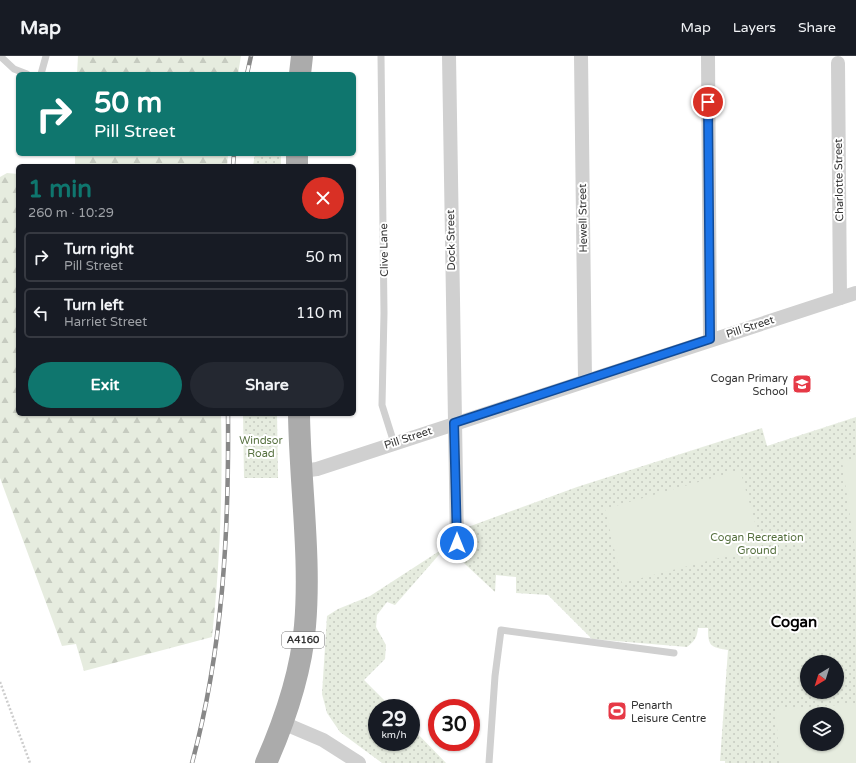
<!DOCTYPE html>
<html lang="en">
<head>
<meta charset="utf-8">
<style>
  :root { --surface:#171b24; --page:#242831; --text:#f1f3f6; --muted:#9ea1a6; --line:#363941; --accent:#0f766e }
  body { margin:0; font-family:"Varela Round",sans-serif; background:var(--page); color:var(--text); height:100vh; display:flex; flex-direction:column; font-size:15px; white-space:nowrap }
  * { box-sizing:border-box; margin:0 }
  p { font-size:13px; color:var(--muted) }
  .icon { flex:none; width:22px; height:22px; fill:none; stroke:currentColor; stroke-width:2; stroke-linecap:round; stroke-linejoin:round }
  .map { position:relative; flex:1; overflow:hidden }
  .sheet { position:absolute; left:16px; top:108px; width:340px; height:252px; display:flex; flex-direction:column; background:var(--surface); border-radius:6px; box-shadow:0 1px 3px #0004 }
  .sheet>* { flex:none }
  .guide { position:absolute; left:16px; top:16px; width:340px; height:84px; border-radius:6px; box-shadow:0 1px 3px #0004; background:#0f766e; color:#fff; overflow:hidden }
  .needle { width:26px; rotate:218deg }
  .buttons { position:absolute; left:800px; top:599px; display:grid; gap:8px }
  .buttons a { display:grid; place-items:center; width:44px; height:44px; border-radius:50%; background:var(--surface); box-shadow:0 1px 3px #0004; font-size:20px }
  .speed { position:absolute; left:368px; top:643px; display:flex; gap:8px; font-size:20px; font-weight:700; text-align:center }
  .speed>* { display:grid; place-content:center; width:52px; height:52px; border-radius:50%; background:var(--surface); box-shadow:0 1px 3px #0004; line-height:1 }
  .speed small { font-size:10px; font-weight:400 }
  .speed .limit { border:6px solid #d22; background:#fff; color:#111 }
  .pin { position:absolute; display:grid; place-items:center; width:34px; height:34px; color:#fff; margin:-17px; border:2px solid #fff; border-radius:50%; box-shadow:0 1px 4px #0007 }
  .me { position:absolute; width:44px; margin:-22px; rotate:0deg; stroke-linejoin:round; filter:drop-shadow(0 0 3px #0008) }
  .turn { display:flex; align-items:center; gap:14px; height:84px; padding:0 12px; font-size:18px }
  .turn .icon { width:52px; height:52px; stroke-width:2.5 }
  .turn b { display:block; font-size:28px; line-height:34px }
  .round { display:grid; place-items:center; flex:none; width:42px; height:42px; border-radius:21px; background:var(--page) }
  .overview { display:flex; align-items:center; justify-content:space-between; height:68px; padding:0 12px }
  h1 { font-size:24px; font-weight:700; line-height:30px; color:var(--accent) }
  .button { display:flex; gap:8px; margin-top:auto; padding:8px 12px }
  .button a { flex:1; height:46px; border-radius:24px; background:var(--accent); color:#fff; font-size:16px; font-weight:700; line-height:46px; text-align:center }
  .button a+a { background:var(--page); color:var(--text) }
  ul { padding:0; list-style:none }
  li { display:flex; align-items:center; gap:12px; height:50px; margin:0 8px 6px; padding:0 4px; border:2px solid var(--line); border-radius:6px }
  li div { flex:1 }
  li b { display:block; font-size:15px }
  li em { font-style:normal }
  header { display:flex; align-items:center; gap:24px; box-sizing:border-box; height:56px; padding:0 20px; background:var(--surface); border-bottom:1px solid var(--line) }
  header strong { font-size:19px }
  nav { display:flex; gap:22px; margin-inline-start:auto; font-size:14px }
  .map>svg:first-child { display:block }
  .forest { fill:url(#forest-firs) }
  .park { fill:url(#park-dots); fill-rule:evenodd }
  .pitch { fill:#e6ecdf; fill-rule:evenodd }
  .lines { fill:none; stroke-linecap:round; stroke-linejoin:round }
  .path { stroke:#cdcdcd; stroke-width:2.5; stroke-dasharray:2 2; stroke-linecap:butt }
  .lane { stroke:#d0d0d0; stroke-width:7 }
  .street { stroke:#d0d0d0; stroke-width:14 }
  .primary { stroke:#ababab; stroke-width:22 }
  .rail-casing { stroke:#888; stroke-width:4.5 }
  .rail { stroke:#fff; stroke-width:3; stroke-dasharray:9; stroke-linecap:butt }
  .route-casing { stroke:#114b97; stroke-width:10 }
  .route { stroke:#1a73e8; stroke-width:7 }
  .labels { text-anchor:middle; dominant-baseline:central; stroke-width:4; stroke-linejoin:round; paint-order:stroke }
  .shield { fill:#fff; stroke:#707070; stroke-width:1 }
  .shield-label { font-size:10px; font-weight:bold; fill:#333 }
  .street-label { font-size:11px; fill:#333; stroke:#fff }
  .poi-label { font-size:11px; fill:#333; stroke:#fff; text-anchor:end }
  .park-label { font-size:11px; fill:#56703f; stroke:#fff }
  .district-label { font-size:15px; font-weight:bold; fill:#000; stroke:#fff }
</style>
</head>
<body>
<header>
<strong>Map</strong>
<nav><a>Map</a><a>Layers</a><a>Share</a></nav>
</header>
<div class="map">
<svg width="856" height="707" viewBox="0 0 856 707">
  <defs>
    <pattern id="forest-firs" width="22" height="20" patternUnits="userSpaceOnUse"><rect width="22" height="20" fill="#e6ecdf"/><path d="M5 1l3.5 6h-7zM16 11l3.5 6h-7z" fill="#c6cbc0"/></pattern>
    <pattern id="park-dots" width="8" height="8" patternUnits="userSpaceOnUse"><rect width="8" height="8" fill="#e6ecdf"/><path d="M2 2h.1M6 6h.1" fill="none" stroke="#c6cbc0" stroke-width="1.8" stroke-linecap="round"/></pattern>
  </defs>
  <rect width="100%" height="100%" fill="#fff"/>
  <!-- forest -->
  <g class="forest">
    <polygon points="78,0 241,0 238,18 77,18"/>
    <polygon points="75,98 228,98 227,110 75,110"/>
    <path d="M7,117L18,118V358H221C223,433 220,507 212,581L84,615L76,588L62,590L0,422V121Z"/>
  </g>
  <!-- park -->
  <g class="park">
    <polygon points="255,98 281,98 281,110 253,110"/>
    <polygon points="243,358 277,358 278,422 244,422"/>
    <path d="M856,361V707H725V705H720L728,594C710,591 708,590 708,572H698C697,581 695,585 687,591L592,583L548,539L516,537V521L496,519L495,536L450,494L444,493L395,549L387,546L377,559L376,571L386,589L385,603L364,624L392,652H377V686H411V671L446,707H382L340,676L327,657L322,638L327,560L338,553L370,540L444,492L467,493L468,471L577,431L762,372L767,390ZM807,606H837V636H807ZM807,658H837V688H807Z"/>
  </g>
  <!-- pitch -->
  <g class="pitch">
    <polygon points="856,403 856,501 842,405"/>
    <polygon points="740,414 762,491 622,527 605,453"/>
    <path d="M856,648V707H779L776,653ZM807,658H837V688H807Z"/>
  </g>
  <g class="lines">
    <!-- path -->
    <polyline class="path" points="0,626 30,707"/>
    <!-- lane -->
    <g class="lane">
      <polyline points="0,0 14,13 27,18"/>
      <polyline points="381,0 384,257 382,349 394,387"/>
      <polyline points="41,18 46,0"/>
      <polyline points="489,707 495,620 501,574 674,597"/>
    </g>
    <!-- street -->
    <g class="street">
      <polyline points="449,0 457,487"/>
      <polyline points="581,0 585,324"/>
      <polyline points="708,0 710,283"/>
      <polyline points="838,7 840,242"/>
      <polyline points="302,415 317,413 856,237"/>
      <polyline points="283,667 323,684 359,707"/>
    </g>
    <!-- primary -->
    <g class="primary">
      <polyline points="300,18 302,0"/>
      <polyline points="297,110 297,98"/>
      <path d="M266,707C285,664 301,618 305,570C311,501 300,428 299,358"/>
    </g>
    <defs>
      <g id="rail">
        <polyline points="247,18 251,0"/>
        <polyline points="233,110 234,98"/>
        <path d="M192,707C223,593 229,476 228,358"/>
      </g>
    </defs>
    <!-- rail casing -->
    <use href="#rail" class="rail-casing"/>
    <!-- rail -->
    <use href="#rail" class="rail"/>
  </g>
  <g class="lines">
    <defs>
      <polyline id="route" points="457,487 454,367 710,283 708,46"/>
    </defs>
    <!-- route casing -->
    <use href="#route" class="route-casing"/>
    <!-- route -->
    <use href="#route" class="route"/>
  </g>
  <!-- icons -->
  <defs>
    <symbol id="school-square" viewBox="-11 -11 22 22"><rect x="-9" y="-9" width="18" height="18" rx="4" fill="#e63946" stroke="#fff"/><path d="M0-5L7-2L0 1L-7-2ZM-4 1L0 2.5L4 1V4Q0 6-4 4Z" fill="#fff"/></symbol>
    <symbol id="stadium-square" viewBox="-11 -11 22 22"><rect x="-9" y="-9" width="18" height="18" rx="4" fill="#e63946" stroke="#fff"/><path d="M0-5a6.5 5 0 1 0 0 10a6.5 5 0 1 0 0-10ZM-3.5-1.8h7v3.6h-7Z" fill="#fff"/></symbol>
  </defs>
  <g fill-rule="evenodd">
    <use href="#school-square" x="791" y="317" width="22" height="22"/>
    <use href="#stadium-square" x="606" y="644" width="22" height="22"/>
  </g>
  <g class="labels">
    <!-- shield labels -->
    <rect class="shield" x="282" y="576" width="42" height="16" rx="3"/>
    <g class="shield-label">
      <text x="303" y="584">A4160</text>
    </g>
    <!-- street labels -->
    <g class="street-label">
      <text transform="translate(839 124) rotate(-91)">Charlotte Street</text>
      <text transform="translate(583 162) rotate(-91)">Hewell Street</text>
      <text transform="translate(451 184) rotate(-91)">Dock Street</text>
      <text transform="translate(384 194) rotate(-91)">Clive Lane</text>
      <text transform="translate(750 271) rotate(-18)">Pill Street</text>
      <text transform="translate(408 382) rotate(-18)">Pill Street</text>
    </g>
    <!-- poi labels -->
    <g class="poi-label">
      <text x="788" y="322">Cogan Primary<tspan x="788" dy="13">School</tspan></text>
      <text x="631" y="649" text-anchor="start">Penarth<tspan x="631" dy="13">Leisure Centre</tspan></text>
    </g>
    <!-- park labels -->
    <g class="park-label">
      <text x="261" y="384">Windsor<tspan x="261" dy="13">Road</tspan></text>
      <text x="757" y="481">Cogan Recreation<tspan x="757" dy="13">Ground</tspan></text>
    </g>
    <!-- district labels -->
    <g class="district-label">
      <text x="794" y="566">Cogan</text>
    </g>
  </g>
</svg>
<div class="buttons">
<a><svg class="needle" viewBox="-14 -14 28 28"><path d="M0-13l5 13h-10z" fill="#e53935"/><path d="M0 13l5-13h-10z" fill="#9ea1a6"/></svg></a>
<a><svg class="icon" aria-label="layers" viewBox="0 0 24 24"><path d="M12 4l9 5-9 5-9-5zM3 14l9 5 9-5"/></svg></a>
</div>
<div class="speed"><div>29<small>km/h</small></div><div class="limit">30</div></div>
<div class="pin" style="left:708px;top:46px;background:#d93025"><svg class="icon" aria-label="arrive" viewBox="0 0 24 24"><path d="M6 21V4h12l-3 4 3 4H6"/></svg></div>
<svg class="me" style="left:457px;top:487px" viewBox="-20 -20 40 40"><circle r="17" fill="#1a73e8" stroke="#fff" stroke-width="3"/><path d="M0-11L8 9 0 5-8 9z" fill="#fff"/></svg>
<div class="guide">
<div class="turn"><svg class="icon" aria-label="right" viewBox="0 0 24 24"><path d="M7 20v-9h11M14 6l5 5-5 5"/></svg><div><b>50 m</b>Pill Street</div></div>
</div>
<section class="sheet">
<div class="overview"><div><h1>1 min</h1><p>260 m · 10:29</p></div><a class="round" style="background:#d93025;color:#fff"><svg class="icon" aria-label="close" viewBox="0 0 24 24"><path d="M6 6l12 12M18 6L6 18"/></svg></a></div>
<ul>
<li><svg class="icon" aria-label="right" viewBox="0 0 24 24"><path d="M7 20v-9h11M14 6l5 5-5 5"/></svg><div><b>Turn right</b><p>Pill Street</p></div><em>50 m</em></li>
<li><svg class="icon" aria-label="left" viewBox="0 0 24 24"><path d="M17 20v-9H6M10 6l-5 5 5 5"/></svg><div><b>Turn left</b><p>Harriet Street</p></div><em>110 m</em></li>
</ul>
<div class="button"><a>Exit</a><a>Share</a></div>
</section>
</div>
</body>
</html>
